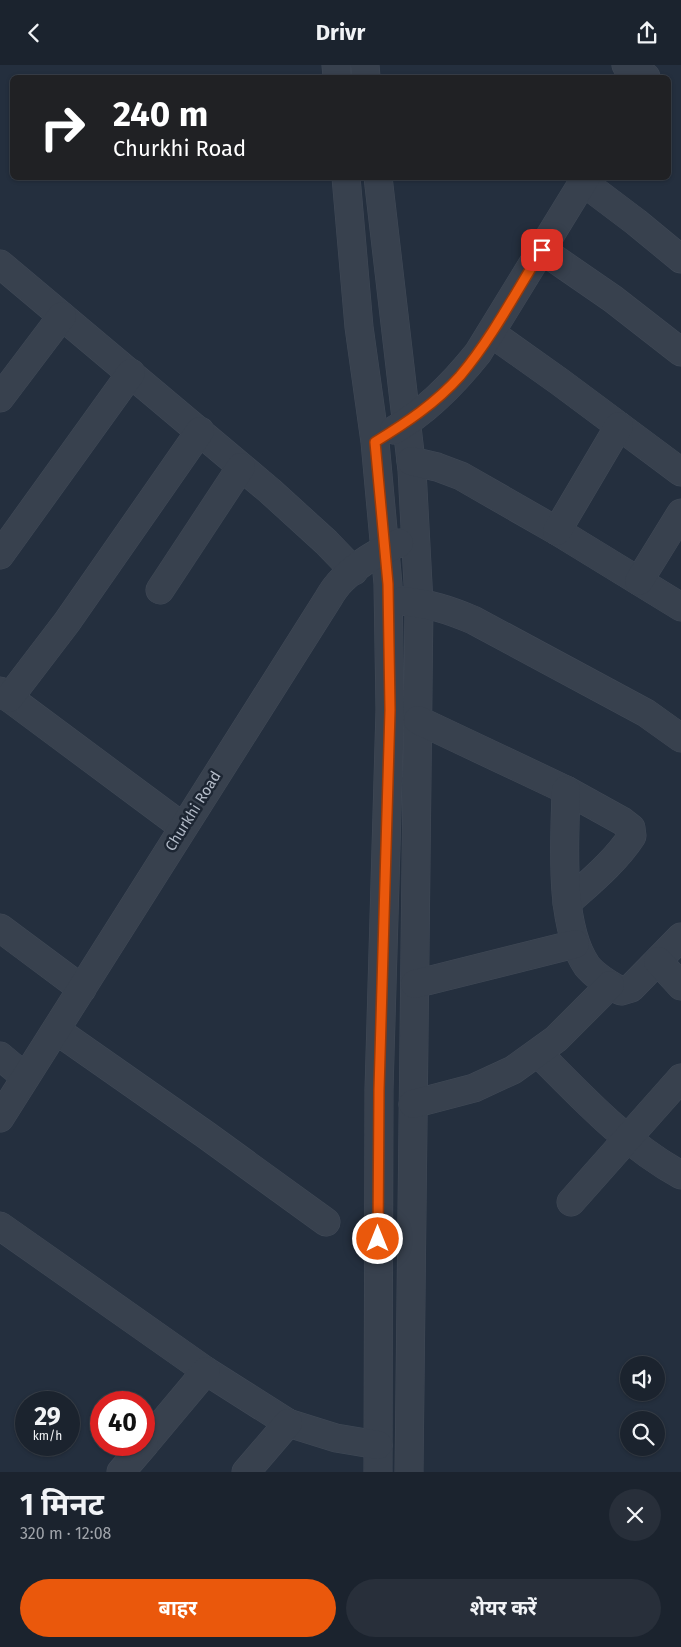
<!DOCTYPE html>
<html lang="hi">
<head>
<meta charset="utf-8">
<style>
  :root { --surface:#1b232e; --page:#282f3a; --text:#f1f3f6; --muted:#a0a4aa; --line:#39404a; --accent:#ea580c }
  body { margin:0; font-family:"Fira Sans","Noto Sans Devanagari",sans-serif; background:var(--page); color:var(--text); height:100vh; display:flex; flex-direction:column; font-size:19px; white-space:nowrap }
  * { box-sizing:border-box; margin:0 }
  p { font-size:16px; color:var(--muted) }
  .icon { flex:none; width:28px; height:28px; fill:none; stroke:currentColor; stroke-width:2; stroke-linecap:round; stroke-linejoin:round }
  .map { position:relative; height:1407px; overflow:hidden }
  .sheet { display:flex; flex-direction:column; background:var(--surface); flex:1 }
  .sheet>* { flex:none }
  .top-card { position:absolute; left:10px; top:10px; width:661px; height:105px; border-radius:8px; box-shadow:0 1px 4px #0004,0 0 0 1px var(--line); background:#202124; color:#fff; overflow:hidden }
  .tools { position:absolute; left:620px; top:1291px; display:grid; gap:10px }
  .tools a { display:grid; place-items:center; width:45px; height:45px; border-radius:50%; background:var(--surface); box-shadow:0 1px 4px #0004,0 0 0 1px var(--line); font-size:25px }
  .speed { position:absolute; left:15px; top:1326px; display:flex; gap:10px; font-size:25px; font-weight:700; text-align:center }
  .speed>* { display:grid; place-content:center; width:65px; height:65px; border-radius:50%; background:var(--surface); box-shadow:0 1px 4px #0004,0 0 0 1px var(--line); line-height:1 }
  .speed small { font-size:12px; font-weight:400 }
  .speed .limit { border:8px solid #d22; background:#fff; color:#111 }
  .pin { position:absolute; display:grid; place-items:center; width:42px; height:42px; color:#fff; margin:-21px; border-radius:10px; box-shadow:0 2px 8px #0006 }
  .me { position:absolute; width:55px; margin:-28px; rotate:0deg; stroke-linejoin:round; filter:drop-shadow(0 0 4px #0008) }
  .turn { display:flex; align-items:center; gap:18px; height:105px; padding:0 20px; font-size:22px }
  .turn .icon { width:65px; height:65px; stroke-width:2.5 }
  .turn b { display:block; font-size:35px; line-height:42px }
  .round { display:grid; place-items:center; flex:none; width:52px; height:52px; border-radius:26px; background:var(--page) }
  .overview { display:flex; align-items:center; justify-content:space-between; height:85px; padding:0 20px }
  h1 { font-size:30px; font-weight:700; line-height:38px }
  .cta { display:flex; gap:10px; margin-top:auto; padding:10px 20px }
  .cta a { flex:1; height:58px; border-radius:30px; background:var(--accent); color:#fff; font-size:20px; font-weight:700; line-height:58px; text-align:center }
  .cta a+a { background:var(--page); color:var(--text) }
  header { display:flex; justify-content:space-between; align-items:center; height:65px; padding:0 20px; background:var(--surface); font-size:22px; font-weight:700 }
  .map>svg:first-child { display:block }
  .lines { fill:none; stroke-linecap:round; stroke-linejoin:round }
  .minor-casing { stroke:#414a57; stroke-width:29 }
  .minor { stroke:#38414e; stroke-width:28 }
  .route-casing { stroke:#983908; stroke-width:12 }
  .route { stroke:#ea580c; stroke-width:9 }
  .labels { text-anchor:middle; dominant-baseline:central; stroke-width:5; stroke-linejoin:round; paint-order:stroke }
  .street-label { font-size:15px; fill:#b4bcc9; stroke:#1d2633 }
</style>
</head>
<body>
<header><svg class="icon" aria-label="back" viewBox="0 0 24 24"><path d="M15 5l-7 7 7 7"/></svg>Drivr<svg class="icon" aria-label="share" viewBox="0 0 24 24"><path d="M12 15V3M7 8l5-5 5 5M5 13v7h14v-7"/></svg></header>
<div class="map">
<svg width="681" height="1407" viewBox="0 0 681 1407">
  <rect width="100%" height="100%" fill="#242f3e"/>
  <g class="lines">
    <defs>
      <g id="minor">
        <polyline points="336,0 337,12"/>
        <polyline points="365,0 366,12"/>
        <polyline points="626,0 646,12"/>
        <polyline points="346,112 359,262 375,377 388,519 390,645 379,1025 378,1407"/>
        <polyline points="378,112 412,405 419,538 409,1407"/>
        <polyline points="583,117 636,157 681,194"/>
        <polyline points="542,185 613,234 681,287"/>
        <polyline points="0,199 270,426 326,477 354,506"/>
        <polyline points="491,268 560,317 681,407"/>
        <polyline points="0,333 62,251"/>
        <path d="M394,365C427,346 454,318 478,288L586,112"/>
        <polyline points="411,396 437,402 461,411 557,466 681,542"/>
        <polyline points="557,466 619,361"/>
        <polyline points="0,490 131,308"/>
        <polyline points="639,516 681,448"/>
        <polyline points="160,525 241,402"/>
        <path d="M402,536C430,539 447,544 473,555L646,648L681,673"/>
        <polyline points="0,626 183,762"/>
        <polyline points="9,633 67,557 200,366"/>
        <path d="M418,655L566,725L622,756L631,763L632,771C615,797 589,818 567,838"/>
        <path d="M566,725C565,775 558,859 587,901C595,911 610,920 621,926L631,923L681,872"/>
        <polyline points="0,863 82,924"/>
        <polyline points="658,896 681,921"/>
        <polyline points="415,919 575,879"/>
        <polyline points="56,965 206,1070 326,1157"/>
        <path d="M538,988C582,1032 626,1080 681,1110"/>
        <polyline points="0,991 25,1012"/>
        <polyline points="413,1039 474,1023 513,1005 556,974 610,920"/>
        <path d="M0,1053L328,534C332,527 337,520 342,515C358,499 379,486 399,478"/>
        <polyline points="571,1137 681,1013"/>
        <polyline points="0,1161 206,1306 288,1358 336,1373 378,1380"/>
        <polyline points="144,1380 206,1306"/>
        <polyline points="121,1407 144,1380"/>
        <polyline points="246,1407 288,1358"/>
      </g>
    </defs>
    <!-- minor casing -->
    <use href="#minor" class="minor-casing"/>
    <!-- minor -->
    <use href="#minor" class="minor"/>
  </g>
  <g class="lines">
    <defs>
      <path id="route" d="M378,1174L379,1025L390,645L388,519L375,377C406,358 436,338 460,311C492,273 516,227 542,185"/>
    </defs>
    <!-- route casing -->
    <use href="#route" class="route-casing"/>
    <!-- route -->
    <use href="#route" class="route"/>
  </g>
  <g class="labels">
    <!-- street labels -->
    <g class="street-label">
      <text transform="translate(193 746) rotate(-58)">Churkhi Road</text>
    </g>
  </g>
</svg>
<div class="tools">
<a><svg class="icon" aria-label="sound" viewBox="0 0 24 24"><path d="M4 9h4l5-4v14l-5-4H4zM17 9q2 3 0 6"/></svg></a>
<a><svg class="icon" aria-label="search" viewBox="0 0 24 24"><circle cx="10" cy="10" r="6"/><path d="M15 15l6 6"/></svg></a>
</div>
<div class="speed"><div>29<small>km/h</small></div><div class="limit">40</div></div>
<div class="pin" style="left:542px;top:185px;background:#d93025"><svg class="icon" aria-label="arrive" viewBox="0 0 24 24"><path d="M6 21V4h12l-3 4 3 4H6"/></svg></div>
<svg class="me" style="left:378px;top:1174px" viewBox="-20 -20 40 40"><circle r="17" fill="#ea580c" stroke="#fff" stroke-width="3"/><path d="M0-11L8 9 0 5-8 9z" fill="#fff"/></svg>
<div class="top-card">
<div class="turn"><svg class="icon" aria-label="right" viewBox="0 0 24 24"><path d="M7 20v-9h11M14 6l5 5-5 5"/></svg><div><b>240 m</b>Churkhi Road</div></div>
</div>
</div>
<section class="sheet">
<div class="overview"><div><h1>1 मिनट</h1><p>320 m · 12:08</p></div><a class="round"><svg class="icon" aria-label="close" viewBox="0 0 24 24"><path d="M6 6l12 12M18 6L6 18"/></svg></a></div>
<div class="cta"><a>बाहर</a><a>शेयर करें</a></div>
</section>
</body>
</html>
